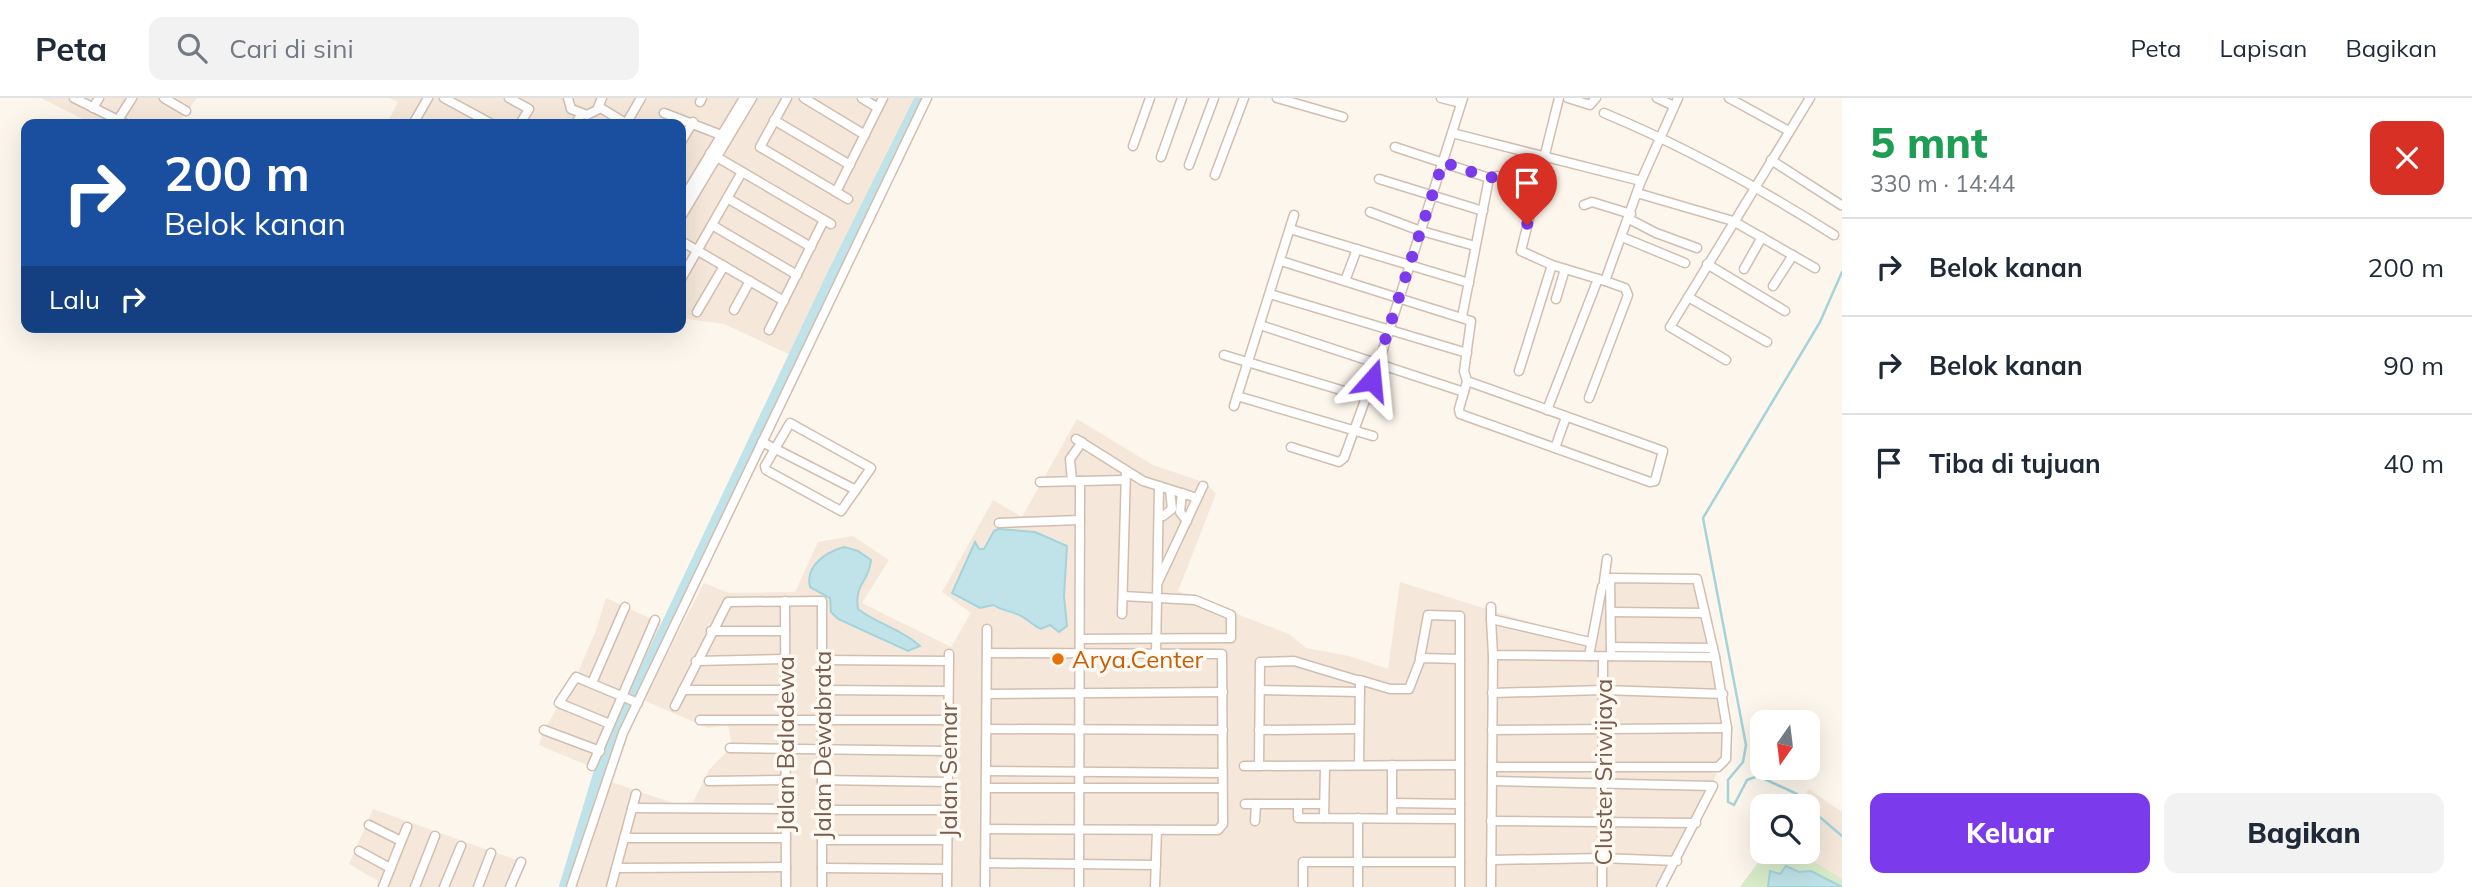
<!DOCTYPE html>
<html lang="id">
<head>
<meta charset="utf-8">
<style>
  :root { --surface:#fff; --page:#f2f2f3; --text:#1f2937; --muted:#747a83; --line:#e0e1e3; --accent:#7c3aed }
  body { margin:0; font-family:Mulish,sans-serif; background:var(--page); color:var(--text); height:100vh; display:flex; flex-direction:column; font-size:26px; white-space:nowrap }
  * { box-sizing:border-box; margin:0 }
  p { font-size:23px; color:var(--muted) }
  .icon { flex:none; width:38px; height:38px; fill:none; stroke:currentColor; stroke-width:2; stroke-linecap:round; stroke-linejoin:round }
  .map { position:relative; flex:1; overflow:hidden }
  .sheet { display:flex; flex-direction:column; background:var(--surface); width:630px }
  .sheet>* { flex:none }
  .banner { position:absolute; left:21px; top:21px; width:665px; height:214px; border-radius:14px; box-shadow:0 7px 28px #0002; background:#1a4fa0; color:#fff; overflow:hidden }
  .needle { width:46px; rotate:194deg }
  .buttons { position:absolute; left:1750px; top:612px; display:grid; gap:14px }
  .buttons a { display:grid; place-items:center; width:70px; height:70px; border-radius:14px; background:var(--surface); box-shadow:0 7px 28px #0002; font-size:35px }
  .pin { position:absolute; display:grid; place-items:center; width:60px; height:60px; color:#fff; margin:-72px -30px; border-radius:50% 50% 50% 0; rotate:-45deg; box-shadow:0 0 7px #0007 }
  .pin .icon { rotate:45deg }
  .me { position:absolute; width:77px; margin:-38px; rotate:18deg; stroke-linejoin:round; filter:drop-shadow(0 0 5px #0008) }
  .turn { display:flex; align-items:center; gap:24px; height:147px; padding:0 28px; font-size:32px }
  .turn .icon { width:91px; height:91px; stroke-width:2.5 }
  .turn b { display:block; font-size:49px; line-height:60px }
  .then { display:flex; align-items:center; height:66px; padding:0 28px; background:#0003; gap:14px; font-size:26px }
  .round { display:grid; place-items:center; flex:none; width:74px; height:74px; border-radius:14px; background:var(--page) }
  .summary { display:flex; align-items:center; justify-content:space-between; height:119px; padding:0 28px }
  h1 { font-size:42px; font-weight:800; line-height:52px; color:#1e9e55 }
  .button { display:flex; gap:14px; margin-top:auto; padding:14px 28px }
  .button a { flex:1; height:80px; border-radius:14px; background:var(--accent); color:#fff; font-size:28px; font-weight:800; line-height:80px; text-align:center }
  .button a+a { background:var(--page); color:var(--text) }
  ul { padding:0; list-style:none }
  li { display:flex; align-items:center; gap:21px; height:98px; padding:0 28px; border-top:2px solid var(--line) }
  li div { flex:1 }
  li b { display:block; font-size:26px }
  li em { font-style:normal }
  header { display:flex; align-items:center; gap:42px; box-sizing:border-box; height:98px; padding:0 35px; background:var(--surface); border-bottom:2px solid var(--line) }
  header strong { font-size:33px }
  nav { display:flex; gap:38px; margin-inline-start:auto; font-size:24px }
  .search { width:490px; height:63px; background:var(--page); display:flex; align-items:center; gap:18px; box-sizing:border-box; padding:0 24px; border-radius:14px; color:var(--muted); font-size:26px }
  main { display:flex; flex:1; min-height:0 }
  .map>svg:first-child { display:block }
  .residential { fill:#f5e8da }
  .green { fill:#d8ecc9 }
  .water { fill:#bfe3e8; stroke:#a5d3da; stroke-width:2 }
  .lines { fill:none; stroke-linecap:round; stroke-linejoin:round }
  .stream { stroke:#a5d3da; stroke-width:2.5 }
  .river { stroke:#bfe3e8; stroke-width:14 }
  .minor-casing { stroke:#d1beb0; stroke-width:11 }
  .minor { stroke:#fff; stroke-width:8 }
  .route { stroke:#7c3aed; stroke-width:12; stroke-dasharray:0 21.6 }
  .food-dot { fill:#e8710a; stroke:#fffaf3; stroke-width:2.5 }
  .labels { text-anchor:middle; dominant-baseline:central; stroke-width:7; stroke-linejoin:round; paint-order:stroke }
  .food-label { font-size:24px; fill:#c56008; stroke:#fffaf3; text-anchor:start }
  .street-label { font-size:24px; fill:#7a5c4d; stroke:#fffaf3 }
</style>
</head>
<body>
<header>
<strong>Peta</strong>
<div class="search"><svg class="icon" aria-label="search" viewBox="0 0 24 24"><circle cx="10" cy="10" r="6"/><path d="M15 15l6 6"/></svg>Cari di sini</div>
<nav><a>Peta</a><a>Lapisan</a><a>Bagikan</a></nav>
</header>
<main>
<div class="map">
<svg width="1842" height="789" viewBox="0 0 1842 789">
  <rect width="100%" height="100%" fill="#fdf6ec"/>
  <!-- residential -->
  <g class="residential">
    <polygon points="41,0 197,0 177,26 93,26"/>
    <polygon points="389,0 922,0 795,259 724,226 681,220 681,26 387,26 398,4"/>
    <polygon points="1077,321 1153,367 1206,385 1216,396 1178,493 1289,536 1306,550 1349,558 1388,571 1400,484 1589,543 1610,480 1697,481 1725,615 1726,661 1718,669 1713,688 1661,789 571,789 605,682 676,706 693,704 709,672 732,648 728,627 708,630 643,602 704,485 729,495 795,494 818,444 853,438 889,462 862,505 951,549 971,515 942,494 993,402 1022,419"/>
    <polygon points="606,500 667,528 601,673 539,647 544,632 576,579 595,535"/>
    <polygon points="1809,691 1842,714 1842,789 1740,789 1766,754 1808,754 1808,709 1795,709"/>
    <polygon points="373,711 522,764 512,789 377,789 378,783 349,766"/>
  </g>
  <!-- green -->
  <g class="green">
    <polygon points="922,0 928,0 638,605 571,789 566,789 601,673 627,614"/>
    <polygon points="1766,754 1798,754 1842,781 1842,788 1811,773 1799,774 1792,770 1781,776 1770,773 1768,789 1740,789"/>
  </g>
  <!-- water -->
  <g class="water">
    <path d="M998,431L1035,434L1067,448L1064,498L1067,528L1059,534L1050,527L1041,531C1033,528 1028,521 1021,518C1012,513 1003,513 993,507L980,510L952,495L975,444L979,451H984L994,433Z"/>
    <path d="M844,449L858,453L871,462C869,485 854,485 858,511C877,526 902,531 920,548L908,553L838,521L831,514L830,500L810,489C805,468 826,454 844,449Z"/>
    <polygon points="1786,768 1799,774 1811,773 1842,789 1768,789 1770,773 1780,776"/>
  </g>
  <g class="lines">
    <!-- stream -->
    <g class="stream">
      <polyline points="1807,709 1797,696 1758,678 1747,682 1734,707 1728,704 1728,682 1743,664 1746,647 1703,420 1820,224 1842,174"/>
      <polyline points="1808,709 1842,738"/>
    </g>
    <!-- river -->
    <polyline class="river" points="566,789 601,673 627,614 834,177 922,0"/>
    <defs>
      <g id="minor">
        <polyline points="74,0 126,26"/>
        <polyline points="164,0 186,13"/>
        <polyline points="444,0 492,26"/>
        <polyline points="509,0 529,11 520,26"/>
        <polyline points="568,0 571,11 587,17 597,12 602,0"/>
        <polyline points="787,0 760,49 848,101"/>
        <polyline points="804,0 865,37"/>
        <polyline points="862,0 878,10"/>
        <polyline points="1277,0 1343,19"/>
        <polyline points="1441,0 1461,5"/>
        <polyline points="1559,0 1521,153 1552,167 1605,183 1641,83 1678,0"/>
        <polyline points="1568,0 1590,7 1596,0"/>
        <polyline points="1657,0 1674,8"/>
        <polyline points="1729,0 1789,33"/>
        <polyline points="700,4 702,0"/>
        <polyline points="599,9 627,26"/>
        <polyline points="93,10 99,0"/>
        <polyline points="664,15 721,37"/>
        <path d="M1604,15C1686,49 1760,90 1834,137"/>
        <polyline points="118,22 132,0"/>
        <polyline points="774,22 850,67"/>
        <polyline points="413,26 428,0"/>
        <polyline points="575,26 581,17"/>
        <polyline points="626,26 641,0"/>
        <polyline points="1452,35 1641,83"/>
        <polyline points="681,44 693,24"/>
        <polyline points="1133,48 1150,0"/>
        <polyline points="1395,49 1489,80 1497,78 1537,87"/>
        <polyline points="710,55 831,126"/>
        <polyline points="1161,59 1182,0"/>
        <polyline points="1771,62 1841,107"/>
        <polyline points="1189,67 1214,0"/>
        <polyline points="1215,77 1244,0"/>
        <polyline points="1379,81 1483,113"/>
        <polyline points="836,94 883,0"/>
        <polyline points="1637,95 1733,123 1815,170"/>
        <polyline points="727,100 811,149"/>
        <polyline points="681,104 744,0"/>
        <polyline points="1584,107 1592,104 1631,116"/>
        <polyline points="1370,114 1418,132 1475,148"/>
        <polyline points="681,119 752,0"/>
        <polyline points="1629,121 1656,135 1697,150"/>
        <polyline points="712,127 797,177"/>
        <polyline points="1290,131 1469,185"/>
        <polyline points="1622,139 1685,165"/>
        <polyline points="681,143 784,203"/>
        <polyline points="1281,163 1471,223 1464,273 1467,283 1459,311 1460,316 1650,384 1655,383 1663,353 1467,283"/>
        <polyline points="1707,166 1785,213"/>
        <polyline points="1744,171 1762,139"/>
        <polyline points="681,181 742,74"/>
        <polyline points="1345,183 1357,151"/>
        <polyline points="1773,188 1793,157"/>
        <polyline points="1270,196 1467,255"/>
        <polyline points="1688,199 1767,244"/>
        <polyline points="1556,201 1565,171"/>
        <polyline points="734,212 750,183"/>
        <polyline points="697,214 724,168"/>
        <polyline points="1462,219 1489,80"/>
        <polyline points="1260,227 1464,294"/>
        <polyline points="769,232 824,122"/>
        <polyline points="1224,257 1384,305"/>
        <polyline points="1726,262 1670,229 1810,0"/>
        <polyline points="1519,273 1552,167"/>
        <polyline points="1237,298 1373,338"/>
        <polyline points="1589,300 1628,197 1625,190 1605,183"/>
        <polyline points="1234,308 1294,117"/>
        <polyline points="1547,312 1598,181"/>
        <polygon points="790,325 871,370 841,413 766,372 765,368"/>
        <polyline points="1076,341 1143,383 1197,400"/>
        <polyline points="762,344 856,392"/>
        <polyline points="1291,349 1339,364 1344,360 1379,264 1463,0"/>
        <polyline points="1555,350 1566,319"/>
        <polyline points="1072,383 1070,361 1082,344"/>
        <polyline points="1040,384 1125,382"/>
        <polyline points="1182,395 1180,414 1187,423"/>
        <polyline points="1159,417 1163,418 1172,411 1170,392"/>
        <polyline points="999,425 1080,422"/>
        <polygon points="1610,480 1697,481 1715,559 1589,558 1602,489"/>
        <polyline points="1610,480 1611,554"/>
        <polyline points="1604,483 1607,461"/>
        <polyline points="1158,484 1203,388"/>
        <polyline points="785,503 786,789"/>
        <polyline points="1611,514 1705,515"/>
        <polyline points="1122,516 1126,373"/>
        <polyline points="1491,521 1491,509"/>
        <polyline points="711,533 785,533"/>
        <polyline points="1080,541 1231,540 1231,517 1195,502 1123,498"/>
        <polyline points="1611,549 1713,550"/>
        <polyline points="1156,556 1159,388"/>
        <polyline points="1589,558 1493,557 1491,521 1590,544"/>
        <polyline points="1420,560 1428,517 1460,518 1460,789"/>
        <polyline points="822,562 949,563"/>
        <polyline points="696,563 785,561"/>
        <polyline points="1360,582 1390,591 1409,591 1421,560 1460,561"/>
        <polyline points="592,585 625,509"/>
        <polyline points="683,592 785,592"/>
        <polyline points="822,592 948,593"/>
        <polyline points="1260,592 1360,594"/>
        <polyline points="1492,595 1603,592 1723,596"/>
        <polyline points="987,596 1223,594"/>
        <polyline points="675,608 728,504 822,503 822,789"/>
        <polyline points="700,622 948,622"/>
        <polyline points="610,626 559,605 576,579 638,605"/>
        <polyline points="987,631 1223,632"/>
        <polyline points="544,632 600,653"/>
        <polyline points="1259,632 1358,631"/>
        <polyline points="1492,632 1727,630"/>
        <polyline points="730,650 948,653"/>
        <polyline points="1392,667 1392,720"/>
        <polyline points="592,668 655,522"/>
        <polyline points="1244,668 1460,667"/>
        <polyline points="1259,668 1260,564 1294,563 1360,583 1359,667"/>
        <polyline points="1492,669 1718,669 1726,661 1727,630 1715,559"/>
        <polyline points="987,673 1222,675"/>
        <polyline points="822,682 948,684"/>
        <polyline points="709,683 786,682"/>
        <polyline points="1492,683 1713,688 1661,789"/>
        <polyline points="986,690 1222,690"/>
        <polyline points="1392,705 1460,706"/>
        <polyline points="1245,706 1324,706"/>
        <polyline points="1298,706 1298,720 1460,721"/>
        <polyline points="632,710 786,711"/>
        <polyline points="822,712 947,712"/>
        <polyline points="1324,720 1325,668"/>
        <polyline points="1358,720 1358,789"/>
        <polyline points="1255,723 1256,706"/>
        <polyline points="1491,723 1696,725"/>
        <polyline points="369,727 401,743"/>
        <polyline points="986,731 1218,732 1223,726 1222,556 987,555"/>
        <polyline points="624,740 786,740"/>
        <polyline points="822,742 947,742"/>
        <polyline points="359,753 390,770"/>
        <polyline points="1491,762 1602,760 1677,763"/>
        <polyline points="985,765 1156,767"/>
        <polyline points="616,770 786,769"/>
        <polyline points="822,770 947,771"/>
        <polyline points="383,789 407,729"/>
        <polyline points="415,789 435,738"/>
        <polyline points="444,789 461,748"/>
        <polyline points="478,789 491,755"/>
        <polyline points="510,789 521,764"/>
        <polyline points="571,789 623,635 927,0"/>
        <polyline points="611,789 636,696"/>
        <polyline points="947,789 949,556"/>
        <polyline points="985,789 987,531"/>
        <polyline points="1079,789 1080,383"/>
        <polyline points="1155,789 1157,732"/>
        <polyline points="1303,789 1303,764 1460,764"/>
        <polyline points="1491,789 1493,557"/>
        <polyline points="1602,789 1603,560"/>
      </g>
    </defs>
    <!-- minor casing -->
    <use href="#minor" class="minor-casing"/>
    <!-- minor -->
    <use href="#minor" class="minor"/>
  </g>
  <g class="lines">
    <!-- route -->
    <polyline class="route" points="1372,282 1443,64 1489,80 1497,78 1537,87 1527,127"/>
  </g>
  <!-- markers -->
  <circle class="food-dot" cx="1058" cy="561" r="7"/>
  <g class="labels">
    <!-- food labels -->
    <g class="food-label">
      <text x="1072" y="561">Arya.Center</text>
    </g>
    <!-- street labels -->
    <g class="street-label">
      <text transform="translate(785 646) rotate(-90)">Jalan Baladewa</text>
      <text transform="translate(822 647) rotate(-90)">Jalan Dewabrata</text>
      <text transform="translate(948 672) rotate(-90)">Jalan Semar</text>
      <text transform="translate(1603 674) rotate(-90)">Cluster Sriwijaya</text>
    </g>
  </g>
</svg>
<div class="buttons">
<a><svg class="needle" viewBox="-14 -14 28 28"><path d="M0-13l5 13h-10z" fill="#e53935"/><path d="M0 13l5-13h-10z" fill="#747a83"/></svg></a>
<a><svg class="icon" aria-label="search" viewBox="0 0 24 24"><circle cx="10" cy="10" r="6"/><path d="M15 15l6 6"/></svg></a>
</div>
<div class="pin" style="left:1527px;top:127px;background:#d93025"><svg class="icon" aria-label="arrive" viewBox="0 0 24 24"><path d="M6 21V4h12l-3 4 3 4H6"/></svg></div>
<svg class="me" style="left:1372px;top:282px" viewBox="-20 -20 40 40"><path d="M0-17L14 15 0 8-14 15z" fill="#7c3aed" stroke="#fff" stroke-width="4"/></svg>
<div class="banner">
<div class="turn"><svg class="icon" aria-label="right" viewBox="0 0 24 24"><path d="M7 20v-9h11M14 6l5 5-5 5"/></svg><div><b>200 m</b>Belok kanan</div></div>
<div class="then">Lalu<svg class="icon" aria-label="right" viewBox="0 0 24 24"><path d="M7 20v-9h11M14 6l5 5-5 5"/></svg></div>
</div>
</div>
<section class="sheet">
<div class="summary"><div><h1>5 mnt</h1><p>330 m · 14:44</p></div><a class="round" style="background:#d93025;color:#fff"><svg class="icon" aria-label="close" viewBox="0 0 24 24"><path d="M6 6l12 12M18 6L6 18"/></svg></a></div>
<ul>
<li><svg class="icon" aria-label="right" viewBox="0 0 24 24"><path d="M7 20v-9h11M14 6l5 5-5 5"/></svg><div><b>Belok kanan</b></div><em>200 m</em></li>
<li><svg class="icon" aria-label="right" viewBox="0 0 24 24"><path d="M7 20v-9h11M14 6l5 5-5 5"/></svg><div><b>Belok kanan</b></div><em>90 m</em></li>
<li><svg class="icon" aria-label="arrive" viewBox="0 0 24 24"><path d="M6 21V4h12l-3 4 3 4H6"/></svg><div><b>Tiba di tujuan</b></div><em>40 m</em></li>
</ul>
<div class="button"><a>Keluar</a><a>Bagikan</a></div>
</section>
</main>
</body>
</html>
